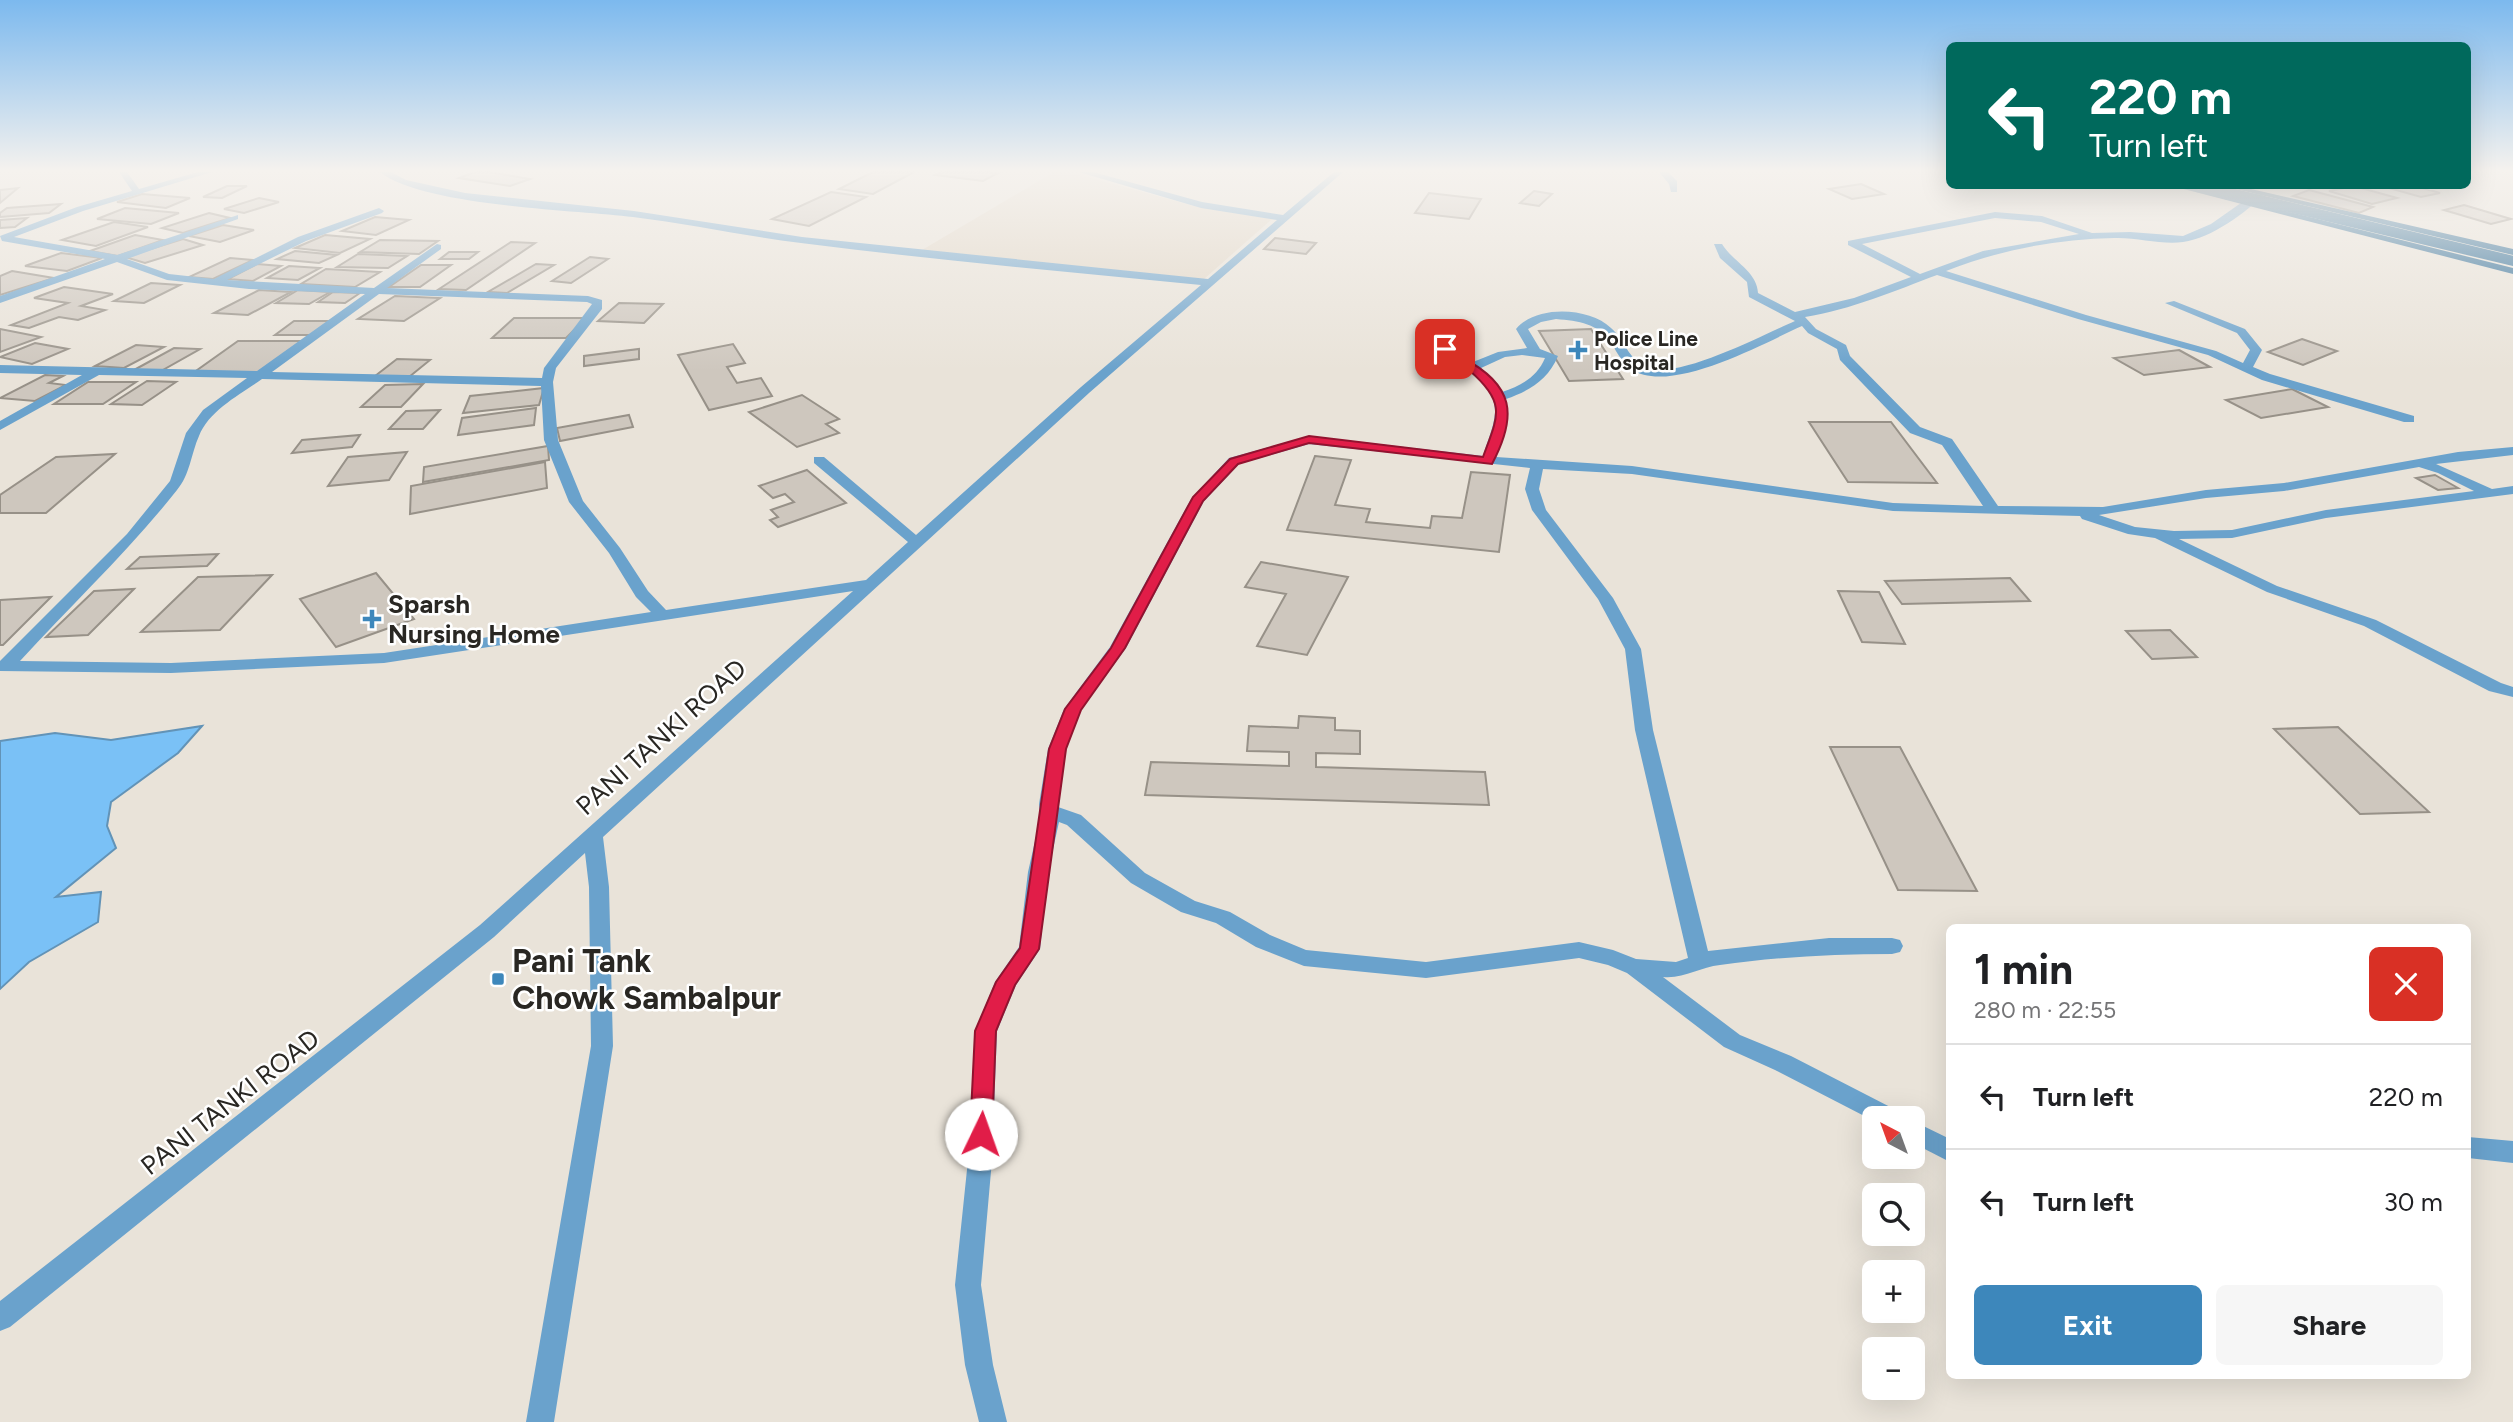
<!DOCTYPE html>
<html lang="en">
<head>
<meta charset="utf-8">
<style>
  :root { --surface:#fff; --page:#f6f6f6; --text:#202124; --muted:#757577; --line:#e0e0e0; --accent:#3d87bb }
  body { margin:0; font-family:Figtree,sans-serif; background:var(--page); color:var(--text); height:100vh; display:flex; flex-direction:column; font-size:26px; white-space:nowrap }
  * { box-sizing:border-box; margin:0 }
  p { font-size:23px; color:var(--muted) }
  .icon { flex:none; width:38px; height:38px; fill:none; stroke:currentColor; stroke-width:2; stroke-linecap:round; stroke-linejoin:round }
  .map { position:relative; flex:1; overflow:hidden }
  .details { position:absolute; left:1946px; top:924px; width:525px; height:455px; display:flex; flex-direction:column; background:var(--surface); border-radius:10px; box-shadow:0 7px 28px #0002 }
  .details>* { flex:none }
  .banner { position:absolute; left:1946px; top:42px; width:525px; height:147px; border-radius:10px; box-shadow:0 7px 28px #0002; background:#00695c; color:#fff; overflow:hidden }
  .needle { width:46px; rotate:319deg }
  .tools { position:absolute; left:1862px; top:1106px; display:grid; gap:14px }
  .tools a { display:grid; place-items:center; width:63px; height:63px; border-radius:10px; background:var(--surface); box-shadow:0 7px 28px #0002; font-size:35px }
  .pin { position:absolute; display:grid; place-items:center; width:60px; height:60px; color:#fff; margin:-30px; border-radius:14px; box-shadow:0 4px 10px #0006 }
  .me { position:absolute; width:77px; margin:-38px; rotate:3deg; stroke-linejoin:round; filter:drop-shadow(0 0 5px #0008) }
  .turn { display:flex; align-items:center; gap:24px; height:147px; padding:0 28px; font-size:32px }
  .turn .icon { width:91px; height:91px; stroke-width:2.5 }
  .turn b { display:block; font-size:49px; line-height:60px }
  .round { display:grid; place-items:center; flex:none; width:74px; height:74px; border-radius:10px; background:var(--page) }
  .head { display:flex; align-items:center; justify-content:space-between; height:119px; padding:0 28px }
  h1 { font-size:42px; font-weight:700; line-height:52px }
  .button { display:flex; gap:14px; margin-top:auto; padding:14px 28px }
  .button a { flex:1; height:80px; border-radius:10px; background:var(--accent); color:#fff; font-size:28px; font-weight:700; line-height:80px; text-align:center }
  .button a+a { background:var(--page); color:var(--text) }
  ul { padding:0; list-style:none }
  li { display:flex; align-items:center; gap:21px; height:105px; padding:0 28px; border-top:2px solid var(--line) }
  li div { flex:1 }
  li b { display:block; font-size:26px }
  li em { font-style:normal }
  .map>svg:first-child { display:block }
  .built { fill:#e1d6c6 }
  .water { fill:#7ac1f6; stroke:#6293b7; stroke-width:2 }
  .building { fill:#cec7be; stroke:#979188; stroke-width:2 }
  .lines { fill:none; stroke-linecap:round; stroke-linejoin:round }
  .minor { fill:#6aa2cc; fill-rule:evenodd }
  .major { fill:#236592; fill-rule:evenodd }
  .major-bridge { stroke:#236592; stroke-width:10 }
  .route { fill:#e11d48; stroke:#92132f; stroke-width:2 }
  .poi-dot { fill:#3d87bb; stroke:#fff; stroke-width:2.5 }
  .labels { text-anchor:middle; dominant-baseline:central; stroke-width:5; stroke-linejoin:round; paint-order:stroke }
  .far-poi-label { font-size:21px; font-weight:bold; fill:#292723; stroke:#fff; text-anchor:start }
  .poi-label { font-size:26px; font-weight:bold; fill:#292723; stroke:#fff; text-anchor:start }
  .street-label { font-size:26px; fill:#292723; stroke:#fff }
  .near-poi-label { font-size:32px; font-weight:bold; fill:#292723; stroke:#fff; text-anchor:start }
</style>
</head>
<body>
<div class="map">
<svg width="2513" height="1422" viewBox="0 0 2513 1422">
  <rect width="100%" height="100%" fill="#e9e3d9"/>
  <!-- built -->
  <polygon class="built" points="1054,172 1076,174 1198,207 1272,219 1204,279 922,250"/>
  <!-- water -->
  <polygon class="water" points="202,726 178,753 111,802 107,826 116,848 56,897 101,892 98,922 29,962 0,989 0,741 55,733 111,740"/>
  <!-- building -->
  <g class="building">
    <polygon points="475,172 489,172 530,179 510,186 459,178"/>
    <polygon points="873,172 914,172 873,194 839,189"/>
    <polygon points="941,172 991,172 998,173 983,181 935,175"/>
    <polygon points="1861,184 1884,194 1852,199 1829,189"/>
    <polygon points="227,186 247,186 222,198 203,197"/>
    <polygon points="2354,186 2397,198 2372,204 2329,191"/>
    <polygon points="2382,186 2427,186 2434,187 2426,189 2440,193 2421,197"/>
    <polygon points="18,188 0,203 0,190"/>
    <polygon points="2309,190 2373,207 2359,213 2293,196"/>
    <polygon points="1534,191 1552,194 1539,206 1520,203"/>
    <polygon points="831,192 866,197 809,226 772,219"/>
    <polygon points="1429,193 1481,199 1469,219 1415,213"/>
    <polygon points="142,194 190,198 166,208 117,202"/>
    <polygon points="259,198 279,202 244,213 224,209"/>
    <polygon points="61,204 49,213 0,217 0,213 7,208"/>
    <polygon points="2464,205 2511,219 2491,224 2444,210"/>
    <polygon points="125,208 179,213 151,224 97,219"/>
    <polygon points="209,213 230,218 183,233 162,228"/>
    <polygon points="375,217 409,220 376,235 342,231"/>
    <polygon points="27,218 15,227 0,228 0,220"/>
    <polygon points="114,222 148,227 96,246 62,240"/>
    <polygon points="223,225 254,230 220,242 189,236"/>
    <polygon points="135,235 163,240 118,256 90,251"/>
    <polygon points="325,235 370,239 340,253 295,248"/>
    <polygon points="1275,238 1316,243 1306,254 1264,249"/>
    <polygon points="183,239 203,245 145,263 125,257"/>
    <polygon points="380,240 438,241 419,254 360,252"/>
    <polygon points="511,242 535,243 466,290 439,289"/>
    <polygon points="295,251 337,255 319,263 277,259"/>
    <polygon points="449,252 478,252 469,259 440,259"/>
    <polygon points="61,253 102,258 67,271 25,266"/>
    <polygon points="358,254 407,256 388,268 337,267"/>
    <polygon points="590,257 608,259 571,283 552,281"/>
    <polygon points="230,258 253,260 213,279 189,277"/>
    <polygon points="257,264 281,266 253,281 228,279"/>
    <polygon points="536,264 554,265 507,293 488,292"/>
    <polygon points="421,265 451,265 420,287 389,287"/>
    <polygon points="289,266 320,268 298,280 267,278"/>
    <polygon points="326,269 380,272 355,287 301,284"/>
    <polygon points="12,271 54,278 0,295 0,276"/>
    <polygon points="151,283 180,285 144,303 114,301"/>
    <polygon points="64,287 113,294 81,306 105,310 78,320 59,317 29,328 11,325 68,303 34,298"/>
    <polygon points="259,290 291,292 248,315 214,313"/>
    <polygon points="298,290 330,292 309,304 276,303"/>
    <polygon points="333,292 360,293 345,303 318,302"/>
    <polygon points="395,296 440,298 404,321 358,319"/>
    <polygon points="619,303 663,304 644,323 598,321"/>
    <polygon points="514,318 586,318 566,338 492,338"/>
    <polygon points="294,321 331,321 314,335 275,335"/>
    <polygon points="0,329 41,337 0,352"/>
    <polygon points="1591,329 1623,379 1569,381 1539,331"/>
    <polygon points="2302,339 2337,351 2303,365 2268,352"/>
    <polygon points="238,341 302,341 259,373 193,373"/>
    <polygon points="35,343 68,349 32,364 0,357"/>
    <polygon points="733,344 745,363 727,367 737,383 761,378 772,396 709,410 678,355"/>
    <polygon points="136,345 164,347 124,368 95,366"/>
    <polygon points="174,348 200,349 161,371 134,370"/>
    <polygon points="639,349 639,359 584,366 584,356"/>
    <polygon points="2179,350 2210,367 2144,375 2114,358"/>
    <polygon points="397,359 430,360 409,377 375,376"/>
    <polygon points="45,375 63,376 49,383 66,385 35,401 0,398"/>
    <polygon points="147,381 176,382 142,405 111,404"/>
    <polygon points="88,382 136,382 103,404 54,404"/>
    <polygon points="423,384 401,407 361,407 385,385"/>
    <polygon points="544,388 539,405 463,413 470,396"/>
    <polygon points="2292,389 2328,407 2261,418 2226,400"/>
    <polygon points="802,395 839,419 826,424 839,433 797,447 749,412"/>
    <polygon points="536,408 534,425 458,435 462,418"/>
    <polygon points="440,410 423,429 389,429 406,411"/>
    <polygon points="629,415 633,427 560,441 557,428"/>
    <polygon points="1809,422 1891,422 1937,483 1848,482"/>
    <polygon points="360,435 352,447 292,453 302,440"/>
    <polygon points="548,446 549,460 423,482 424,467"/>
    <polygon points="407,452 389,480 328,486 348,457"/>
    <polygon points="115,454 46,513 0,513 0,495 56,457"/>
    <polygon points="1315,456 1351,460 1335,505 1370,509 1366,522 1430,528 1432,516 1462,518 1471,472 1510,475 1499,552 1287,530"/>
    <polygon points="545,462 547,488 410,514 411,486"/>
    <polygon points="807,470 846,503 778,527 770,520 778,517 771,510 794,502 785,494 773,498 759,486"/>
    <polygon points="2435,475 2458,488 2438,490 2416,478"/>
    <polygon points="218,554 207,566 127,569 140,557"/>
    <polygon points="1261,562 1348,577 1307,655 1257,646 1286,594 1245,587"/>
    <polygon points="376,573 414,619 336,647 300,599"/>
    <polygon points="272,575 220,630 141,632 198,577"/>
    <polygon points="2010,578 2030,601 1902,604 1885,581"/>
    <polygon points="134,589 88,635 46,637 94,591"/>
    <polygon points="1838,591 1879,592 1905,644 1862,642"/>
    <polygon points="51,597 3,645 0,645 0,600"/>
    <polygon points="2170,630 2197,657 2152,659 2126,631"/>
    <polygon points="1299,716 1335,718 1335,730 1360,731 1360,754 1316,753 1316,767 1485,772 1489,805 1145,795 1151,762 1289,766 1289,752 1247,751 1249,726 1298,728"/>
    <polygon points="2338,727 2429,812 2360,814 2274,729"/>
    <polygon points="1830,747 1900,747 1977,891 1898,890"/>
  </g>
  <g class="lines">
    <!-- minor -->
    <g class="minor">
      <path d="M119,172H127L139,189L198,172H212L83,211L14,237L117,255L238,215V219L127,259L169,274L214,279L298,237L379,208L384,211L382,213L306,241L227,280L374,288L437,244L441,245V249L387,288L588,296L602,300V309L556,368L553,382L558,440L583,501L620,548L648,591L666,610L866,580L908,542L814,463V457H824L916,535L1081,387L1201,285C1068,272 934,260 801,243C745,236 689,224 633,217C575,210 422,206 380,172H391L406,180L465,193L634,211L802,237L1208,279L1277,220L1201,208L1079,172H1093L1202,202L1283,215L1334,172H1343L1089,393L603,837L609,887L613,1046L554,1422H526L591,1046L589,887L585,853L494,937L10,1327L0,1331V1301L480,925L853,591L384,663L171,673L0,671V661L127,534L170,481L186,433L203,410L247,378L99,375L0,430V421L82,375L0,373V365L257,371L365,294L249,289L167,280L117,262L0,303V296L105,259L2,241L0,236L77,207L132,191ZM379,294L587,302L592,304L544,368L542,378L272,372ZM262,379L541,386L544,440L569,502L609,553L636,597L651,612L384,653L171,663L20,661C72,604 129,551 177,490C190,475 191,454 199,436C209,410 241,394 262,379Z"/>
      <polygon points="1659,172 1668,172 1677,181 1677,192 1671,192 1669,184"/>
      <path d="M2258,191L2266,193C2245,213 2212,238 2183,242C2161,245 2137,237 2114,238C2057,239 1999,250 1946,271L2086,315L2216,351L2243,363L2250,350L2237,333L2165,303L2174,301L2245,329L2262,350L2253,367L2270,374L2414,416V422H2404L2262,380L2208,355L2078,319L1937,275C1897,290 1850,310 1805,317L1816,329L1846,345L1850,356L1920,427L1952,439L1998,506L2103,507L2206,490L2284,483L2458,452L2513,447V455L2436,464L2492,489L2513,486V494L2326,518L2232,538L2179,539L2277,586L2376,620L2501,683L2513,687V697L2489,691L2364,626L2267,592L2155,538L2128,534L2082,519L2080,516L1893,511L1632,474L1543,469L1539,489L1546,510L1613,598L1641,649L1653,730L1708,951L1829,938H1892L1900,940L1903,946L1900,952L1892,954C1834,954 1777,957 1720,965C1700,967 1684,979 1663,977L1740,1035L1791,1056L1898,1111L1902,1118H1874V1121L1775,1070L1724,1047L1627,973L1608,965L1579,958L1426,978L1304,966L1256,947L1216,923L1181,912L1131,883L1067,825L1059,822L1048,872L1040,949L1016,985L997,1031L992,1160L981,1285L993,1365L1007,1422H979L965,1365L955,1285L968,1160L975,1031L995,982L1019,947L1028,872L1040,819L1039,804L1048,749L1064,709L1110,647L1191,499L1229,458L1309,436L1483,456C1487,442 1494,427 1495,413C1497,382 1454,363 1434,344V340L1438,339L1460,356L1473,362L1498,352L1527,348L1516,329C1536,305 1589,307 1611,328C1626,341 1630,365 1652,369C1685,376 1763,335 1795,321L1749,297L1747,282L1720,258L1714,244H1722C1733,262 1757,271 1758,293L1795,312L1854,298L1911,277L1848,245V241L1995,212L2042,216L2092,233L2130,232L2183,236L2211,224ZM1995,218L2041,222L2079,234L1983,251L1920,274L1862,244ZM1556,319C1579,321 1598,323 1612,344C1617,353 1622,362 1631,369C1669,396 1764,343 1802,326L1808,333L1837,349L1840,360L1910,433L1942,445L1983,506L1893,503L1632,466L1496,457L1507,419L1506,399C1529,391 1548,380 1558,356L1540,349L1528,329L1541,322ZM1522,355L1545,358C1537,377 1521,386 1502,392L1481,368L1505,357ZM1309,444L1530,468L1525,489L1532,510L1598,599L1625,649L1635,730L1688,958L1676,962L1636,959L1613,950L1579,942L1426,962L1306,950L1270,935L1230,912L1195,901L1145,873L1081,815L1058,807L1066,749L1081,710L1126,648L1204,501L1239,464ZM2419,467L2438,473L2474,491L2326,510L2232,530L2174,531L2135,527L2099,515L2206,498L2284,491Z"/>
      <polygon points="1913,1121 1950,1139 1950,1162 1913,1143"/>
      <polygon points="2468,1137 2513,1141 2513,1163 2468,1158"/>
    </g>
    <!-- major -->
    <g class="major">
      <polygon points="2172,186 2186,186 2513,268 2513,274"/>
      <polygon points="2223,186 2238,186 2513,249 2513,255"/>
    </g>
    <!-- major-bridge -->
    <polyline class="major-bridge" points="2202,186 2513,261"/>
  </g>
  <!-- sky -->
  <linearGradient id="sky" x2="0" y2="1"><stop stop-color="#7cb9ee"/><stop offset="0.46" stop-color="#f5f2ee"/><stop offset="1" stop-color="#f5f2ee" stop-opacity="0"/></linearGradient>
  <rect width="2513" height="371" fill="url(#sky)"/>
  <!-- route -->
  <path class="route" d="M1445,346C1452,349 1456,355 1463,358C1514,385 1518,415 1492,464L1309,443L1238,464L1203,501L1125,648L1081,710L1066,749L1039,949L1015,985L996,1031L992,1134L989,1141L981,1143L973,1141L970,1134L975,1031L996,982L1020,948L1049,749L1065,709L1111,648L1193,497L1230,459L1309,436L1483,457C1498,416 1507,403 1470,371C1461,362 1449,360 1440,349Z"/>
  <!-- markers -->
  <g class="poi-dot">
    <path d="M1574.5 339.5h7v7h7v7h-7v7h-7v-7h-7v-7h7z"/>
    <path d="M368.5 608.5h7v7h7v7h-7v7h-7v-7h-7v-7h7z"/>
    <rect x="491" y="972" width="14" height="14" rx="3.5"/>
  </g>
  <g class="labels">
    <!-- far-poi labels -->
    <g class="far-poi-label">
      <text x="1594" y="338">Police Line<tspan x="1594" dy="24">Hospital</tspan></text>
    </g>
    <!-- poi labels -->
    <g class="poi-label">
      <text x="388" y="604">Sparsh<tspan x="388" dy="30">Nursing Home</tspan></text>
    </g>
    <!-- street labels -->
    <g class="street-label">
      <text transform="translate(661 737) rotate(-42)">PANI TANKI ROAD</text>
      <text transform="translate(230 1102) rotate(-38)">PANI TANKI ROAD</text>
    </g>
    <!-- near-poi labels -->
    <g class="near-poi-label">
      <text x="512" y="961">Pani Tank<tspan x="512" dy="37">Chowk Sambalpur</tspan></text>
    </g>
  </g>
</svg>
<div class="tools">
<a><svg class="needle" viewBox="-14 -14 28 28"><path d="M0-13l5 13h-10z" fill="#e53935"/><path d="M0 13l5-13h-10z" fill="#757577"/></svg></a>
<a><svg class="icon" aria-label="search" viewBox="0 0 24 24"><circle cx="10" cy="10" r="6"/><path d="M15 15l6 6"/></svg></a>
<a>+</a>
<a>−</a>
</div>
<div class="pin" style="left:1445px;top:349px;background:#d93025"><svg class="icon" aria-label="arrive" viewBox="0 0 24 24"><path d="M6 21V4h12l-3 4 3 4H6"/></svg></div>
<svg class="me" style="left:981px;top:1134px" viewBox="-20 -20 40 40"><circle r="19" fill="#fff"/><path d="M0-13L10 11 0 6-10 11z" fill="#e11d48"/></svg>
<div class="banner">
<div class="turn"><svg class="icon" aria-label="left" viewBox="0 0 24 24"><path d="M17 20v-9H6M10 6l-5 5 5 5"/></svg><div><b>220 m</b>Turn left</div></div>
</div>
<section class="details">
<div class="head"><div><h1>1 min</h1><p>280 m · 22:55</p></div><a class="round" style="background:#d93025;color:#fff"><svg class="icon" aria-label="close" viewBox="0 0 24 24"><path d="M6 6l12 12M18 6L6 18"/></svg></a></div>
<ul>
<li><svg class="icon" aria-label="left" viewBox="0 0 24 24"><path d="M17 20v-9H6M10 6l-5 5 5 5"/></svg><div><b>Turn left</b></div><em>220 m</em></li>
<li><svg class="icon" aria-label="left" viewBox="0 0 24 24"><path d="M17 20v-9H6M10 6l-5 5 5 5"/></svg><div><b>Turn left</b></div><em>30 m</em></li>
</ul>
<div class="button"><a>Exit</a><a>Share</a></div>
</section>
</div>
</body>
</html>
